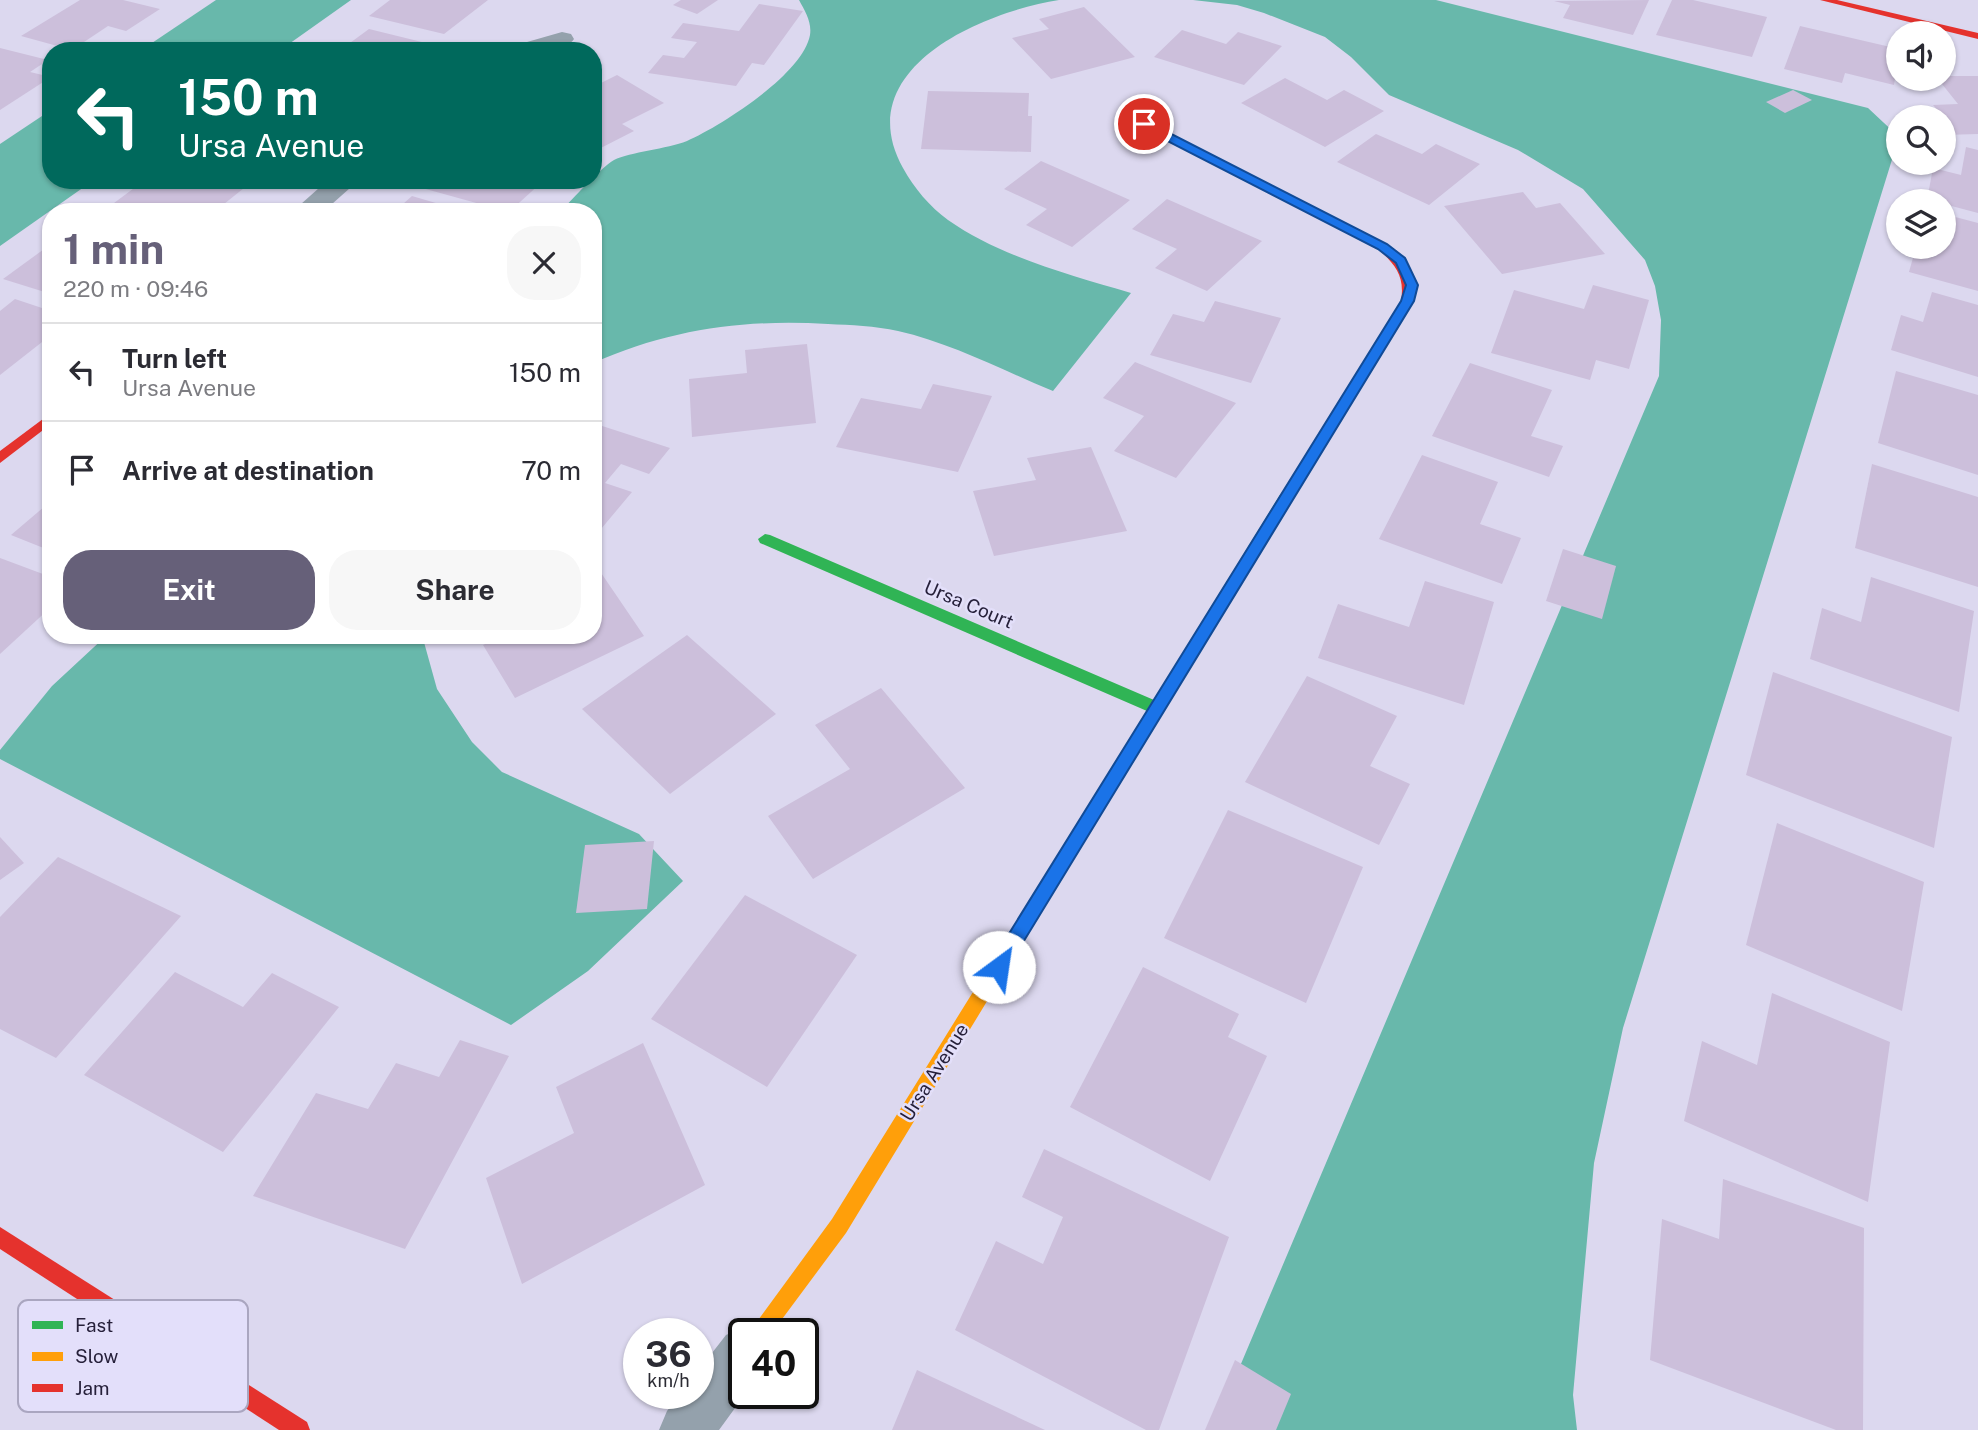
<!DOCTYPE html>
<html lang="en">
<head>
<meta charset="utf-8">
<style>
  :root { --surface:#fff; --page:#f7f7f7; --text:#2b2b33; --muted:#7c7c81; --line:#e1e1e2; --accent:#666079 }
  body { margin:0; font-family:"Public Sans",sans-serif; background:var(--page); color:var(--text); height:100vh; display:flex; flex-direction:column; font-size:26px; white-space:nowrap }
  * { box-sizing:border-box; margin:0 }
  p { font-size:23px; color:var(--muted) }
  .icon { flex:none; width:38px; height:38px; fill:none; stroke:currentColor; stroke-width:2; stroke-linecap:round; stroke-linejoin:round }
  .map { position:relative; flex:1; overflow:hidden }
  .panel { position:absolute; left:42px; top:203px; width:560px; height:441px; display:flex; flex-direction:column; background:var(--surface); border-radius:28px; box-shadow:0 2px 5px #0004 }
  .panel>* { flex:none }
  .banner { position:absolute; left:42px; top:42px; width:560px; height:147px; border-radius:28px; box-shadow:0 2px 5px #0004; background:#00695c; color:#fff; overflow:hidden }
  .controls { position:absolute; left:1886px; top:21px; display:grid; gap:14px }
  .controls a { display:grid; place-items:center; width:70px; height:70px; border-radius:50%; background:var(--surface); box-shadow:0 2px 5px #0004; font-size:35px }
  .speed { position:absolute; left:623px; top:1318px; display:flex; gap:14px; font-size:35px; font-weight:700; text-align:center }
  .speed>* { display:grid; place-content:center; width:91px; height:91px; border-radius:50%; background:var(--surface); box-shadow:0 2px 5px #0004; line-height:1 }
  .speed small { font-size:18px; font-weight:400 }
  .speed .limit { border:4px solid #111; border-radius:10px; background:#fff; color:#111 }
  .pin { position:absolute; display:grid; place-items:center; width:60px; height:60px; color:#fff; margin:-30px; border:4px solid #fff; border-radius:50%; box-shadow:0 2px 7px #0007 }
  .me { position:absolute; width:77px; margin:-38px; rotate:31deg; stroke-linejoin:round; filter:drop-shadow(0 0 5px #0008) }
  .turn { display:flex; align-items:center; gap:24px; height:147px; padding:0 21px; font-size:32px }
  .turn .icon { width:91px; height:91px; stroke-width:2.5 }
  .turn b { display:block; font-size:49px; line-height:60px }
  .round { display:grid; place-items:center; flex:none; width:74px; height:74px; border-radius:28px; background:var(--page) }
  .overview { display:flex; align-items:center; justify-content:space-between; height:119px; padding:0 21px }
  h1 { font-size:42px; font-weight:700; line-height:52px; color:var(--accent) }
  .button { display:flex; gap:14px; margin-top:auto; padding:14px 21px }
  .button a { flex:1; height:80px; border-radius:28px; background:var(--accent); color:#fff; font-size:28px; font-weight:700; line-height:80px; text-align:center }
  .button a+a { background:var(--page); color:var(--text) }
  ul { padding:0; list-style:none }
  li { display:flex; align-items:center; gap:21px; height:98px; padding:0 21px; border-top:2px solid var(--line) }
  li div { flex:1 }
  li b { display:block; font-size:26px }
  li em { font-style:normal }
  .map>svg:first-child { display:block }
  .water { fill:#68b8ab }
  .building { fill:#ccbfdb }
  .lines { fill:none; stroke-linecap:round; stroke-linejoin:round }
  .street { fill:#94a1ac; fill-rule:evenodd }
  .fast { fill:#30b455; fill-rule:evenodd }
  .slow { fill:#ff9f0a; fill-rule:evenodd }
  .jam { fill:#e5322d; fill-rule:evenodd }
  .route { fill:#1a73e8; stroke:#114b97; stroke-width:2 }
  .labels { text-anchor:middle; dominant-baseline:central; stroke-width:5; stroke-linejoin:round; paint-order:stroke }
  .street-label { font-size:19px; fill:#26203a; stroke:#e3dffa }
  .key { fill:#e3dffa; stroke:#aaa6c0; stroke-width:2 }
  .key-label { font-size:19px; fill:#26203a }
</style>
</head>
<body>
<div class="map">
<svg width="1978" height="1430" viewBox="0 0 1978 1430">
  <rect width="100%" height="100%" fill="#dcd8ef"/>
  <!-- water -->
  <g class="water">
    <polygon points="216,0 351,0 279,51 140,51"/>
    <path d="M799,0H1059C982,12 848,69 903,168C914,188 930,207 948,220C1001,257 1070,275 1131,293L1053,391C1002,370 951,343 898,331C875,326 851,325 828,324C744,319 671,329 593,363V212H560C573,199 600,168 614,160C630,152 667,149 687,141C721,126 803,74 810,35C812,22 805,11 799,0Z"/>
    <polygon points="1193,0 1436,0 1868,108 1899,137 1623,1028 1594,1163 1573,1395 1577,1430 1213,1430 1659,376 1661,320 1655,286 1645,260 1583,189 1518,150 1389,95 1351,57 1325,37 1264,13 1237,5"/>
    <polygon points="51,110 51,180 94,180 0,246 0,144"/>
    <polygon points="107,635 422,635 437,689 472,742 502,772 639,834 683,881 588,971 511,1025 0,759 0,750 52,686"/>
  </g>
  <!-- building -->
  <g class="building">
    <polygon points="80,0 123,0 160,9 126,31 108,26 72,50 21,36"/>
    <polygon points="390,0 488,0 444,34 369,16"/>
    <polygon points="681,0 718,0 697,14 673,5"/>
    <polygon points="1649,0 1633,35 1563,18 1570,5 1554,1"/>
    <polygon points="1672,0 1693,0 1767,17 1752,57 1656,35"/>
    <polygon points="759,4 803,11 764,65 752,63 736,86 648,73 663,55 684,58 697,42 671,38 683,23 739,31"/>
    <polygon points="1084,7 1135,57 1051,79 1012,38 1049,29 1039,19"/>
    <polygon points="1800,26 1899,49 1894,85 1845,73 1842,83 1784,69"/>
    <polygon points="369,29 430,44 422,51 339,51"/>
    <polygon points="1182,30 1226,44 1238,32 1282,46 1244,85 1154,57"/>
    <polygon points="0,48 48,60 30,72 51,77 0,110"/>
    <polygon points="617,75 664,103 622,124 634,131 593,152 593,87"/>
    <polygon points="1944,76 1978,76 1978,134 1944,135 1944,117 1933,105 1958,104 1938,79"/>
    <polygon points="1285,78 1327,100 1344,90 1384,111 1325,147 1241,103"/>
    <polygon points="1793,90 1812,100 1785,113 1766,102"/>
    <polygon points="928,91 1029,93 1028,116 1032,116 1031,152 921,149"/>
    <polygon points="1376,134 1422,154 1436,144 1480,164 1429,205 1337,162"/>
    <polygon points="1966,147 1978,150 1978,213 1944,204 1944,201 1927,200 1933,168 1961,175"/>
    <polygon points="1041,161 1130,200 1072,247 1026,225 1047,209 1004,189"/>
    <polygon points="145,180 182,181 254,180 214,212 142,212 114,203"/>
    <polygon points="430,180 536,180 542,182 509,212 422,188"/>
    <polygon points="1523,192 1536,208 1560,203 1605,254 1502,274 1444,206"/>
    <polygon points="412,196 463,211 463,212 394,212"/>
    <polygon points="1167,199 1262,241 1207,291 1155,268 1177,249 1132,229"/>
    <polygon points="1944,214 1978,223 1978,291 1909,272 1916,247 1944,247"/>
    <polygon points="51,244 51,294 3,279"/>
    <polygon points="1593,285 1649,300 1629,369 1596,360 1590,380 1491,353 1514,290 1584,309"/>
    <polygon points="1932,292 1978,305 1978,377 1891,350 1901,315 1923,322"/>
    <polygon points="15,299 51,311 51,335 0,375 0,311"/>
    <polygon points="1215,301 1281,318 1251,383 1150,355 1173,314 1204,322"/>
    <polygon points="807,344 816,423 692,437 689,379 747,373 745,350"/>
    <polygon points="1135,362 1236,403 1176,478 1114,451 1144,416 1103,398"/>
    <polygon points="1470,363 1552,390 1531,436 1563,446 1549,477 1432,436"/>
    <polygon points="1896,371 1978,395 1978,475 1878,443"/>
    <polygon points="933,384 992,396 958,472 836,447 861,398 921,409"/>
    <polygon points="593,423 670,448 649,474 621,464 605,483 632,492 596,535 593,534"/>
    <polygon points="1091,447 1127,531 994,556 973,491 1036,480 1027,458"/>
    <polygon points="1422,455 1498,482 1480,524 1521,538 1502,584 1379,539"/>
    <polygon points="1872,464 1978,497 1978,587 1855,548"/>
    <polygon points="51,501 51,551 11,535"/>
    <polygon points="1563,549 1616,566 1602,619 1546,601"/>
    <polygon points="0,558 51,577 51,607 0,654"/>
    <polygon points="593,561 644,636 515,698 483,645 504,635 593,635"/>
    <polygon points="1871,577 1974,611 1959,712 1810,659 1822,608 1861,622"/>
    <polygon points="1425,581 1494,602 1464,705 1318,658 1338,604 1409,627"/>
    <polygon points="687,635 776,714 670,794 582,709"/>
    <polygon points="1773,672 1952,737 1934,848 1746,775"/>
    <polygon points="1307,676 1397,716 1370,766 1410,784 1379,845 1245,782"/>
    <polygon points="881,688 965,788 813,879 768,816 850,769 815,725"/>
    <polygon points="1228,810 1363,867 1306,1003 1164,938"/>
    <polygon points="1777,823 1924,882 1902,1011 1746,945"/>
    <polygon points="0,837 24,863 0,880"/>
    <polygon points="654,841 647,909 576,913 585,845"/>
    <polygon points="58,857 181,916 56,1058 0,1029 0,917"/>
    <polygon points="745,895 857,955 767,1087 651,1019"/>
    <polygon points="1143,967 1239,1014 1228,1037 1267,1056 1210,1181 1070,1107"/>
    <polygon points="175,972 243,1007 272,973 339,1007 223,1152 84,1075"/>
    <polygon points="1772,993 1890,1042 1868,1202 1684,1121 1702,1041 1757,1065"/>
    <polygon points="460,1040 509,1056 405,1249 253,1196 316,1093 368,1109 396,1063 439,1077"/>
    <polygon points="643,1043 705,1185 522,1284 486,1178 574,1133 556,1087"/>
    <polygon points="1044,1149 1229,1237 1159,1430 1146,1430 955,1330 996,1241 1043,1264 1063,1217 1022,1197"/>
    <polygon points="1723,1179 1864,1228 1863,1430 1836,1430 1650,1360 1662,1219 1719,1239"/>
    <polygon points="1235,1360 1291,1394 1276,1430 1205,1430"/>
    <polygon points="917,1370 1045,1430 892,1430"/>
  </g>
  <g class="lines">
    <!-- street -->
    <g class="street">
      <path d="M562,32L571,34L574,39C562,56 528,51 510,51L513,46Z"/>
      <polygon points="328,180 359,180 323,212 292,212"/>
      <polygon points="744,1327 759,1334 744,1334 746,1393 719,1430 659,1430 667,1411 681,1393 698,1393 698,1371 726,1335"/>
    </g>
    <!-- fast -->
    <polygon class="fast" points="1285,494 1290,495 1292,499 1290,503 1062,878 1056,880 1050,878 1047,873 1050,868 1147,711 760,543 758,539 765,534 770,535 1154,700 1280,495"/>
    <!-- slow -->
    <polygon class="slow" points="1056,866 1062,868 1065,873 1062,878 846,1233 771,1334 748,1334 832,1219 1050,868"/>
    <!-- jam -->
    <g class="jam">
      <polygon points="1820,0 1837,0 1978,33 1978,39"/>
      <path d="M1144,121L1387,244C1406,260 1417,276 1413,301L1290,503L1285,504L1278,499L1401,301C1405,277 1396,265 1379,250L1140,126L1139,124Z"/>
      <polygon points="51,413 51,424 0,463 0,451"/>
      <polygon points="0,1227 307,1422 310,1430 279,1430 0,1249"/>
    </g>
  </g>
  <!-- route -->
  <polygon class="route" points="1140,122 1148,122 1387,244 1405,258 1418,285 1414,301 1005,972 999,975 992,972 990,967 992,961 1401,301 1406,285 1396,263 1378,249 1140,127"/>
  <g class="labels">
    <!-- street labels -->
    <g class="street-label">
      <text transform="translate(969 604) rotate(23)">Ursa Court</text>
      <text transform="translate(934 1072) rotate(-58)">Ursa Avenue</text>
    </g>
  </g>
  <!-- legend -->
  <rect x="18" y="1300" width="230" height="112" rx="10" class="key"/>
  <rect x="32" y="1321" width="31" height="8" fill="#30b455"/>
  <rect x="32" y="1352" width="31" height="9" fill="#ff9f0a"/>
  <rect x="32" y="1384" width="31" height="8" fill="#e5322d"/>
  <g class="key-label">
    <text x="75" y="1332">Fast</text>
    <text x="75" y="1363">Slow</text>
    <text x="75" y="1395">Jam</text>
  </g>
</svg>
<div class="controls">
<a><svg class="icon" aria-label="sound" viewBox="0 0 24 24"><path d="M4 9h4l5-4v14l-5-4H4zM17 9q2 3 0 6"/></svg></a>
<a><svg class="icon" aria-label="search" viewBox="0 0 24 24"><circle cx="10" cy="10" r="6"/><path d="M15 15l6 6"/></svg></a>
<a><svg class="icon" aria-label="layers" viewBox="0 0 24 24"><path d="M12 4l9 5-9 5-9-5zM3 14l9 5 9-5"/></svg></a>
</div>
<div class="speed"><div>36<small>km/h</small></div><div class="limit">40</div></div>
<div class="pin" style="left:1144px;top:124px;background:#d93025"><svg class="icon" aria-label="arrive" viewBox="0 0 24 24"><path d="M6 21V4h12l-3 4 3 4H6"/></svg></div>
<svg class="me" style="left:999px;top:967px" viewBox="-20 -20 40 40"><circle r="19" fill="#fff"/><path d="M0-13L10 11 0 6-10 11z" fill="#1a73e8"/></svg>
<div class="banner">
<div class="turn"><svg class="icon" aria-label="left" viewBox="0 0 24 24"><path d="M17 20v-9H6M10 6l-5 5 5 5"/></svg><div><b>150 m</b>Ursa Avenue</div></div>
</div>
<section class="panel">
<div class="overview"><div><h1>1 min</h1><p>220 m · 09:46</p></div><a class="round"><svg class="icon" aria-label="close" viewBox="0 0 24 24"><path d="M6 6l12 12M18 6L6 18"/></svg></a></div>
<ul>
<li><svg class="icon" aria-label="left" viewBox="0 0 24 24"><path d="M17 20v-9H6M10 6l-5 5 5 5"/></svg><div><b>Turn left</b><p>Ursa Avenue</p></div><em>150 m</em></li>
<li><svg class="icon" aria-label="arrive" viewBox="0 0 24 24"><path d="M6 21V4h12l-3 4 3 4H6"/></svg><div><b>Arrive at destination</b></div><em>70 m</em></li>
</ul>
<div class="button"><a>Exit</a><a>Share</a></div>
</section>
</div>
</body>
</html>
